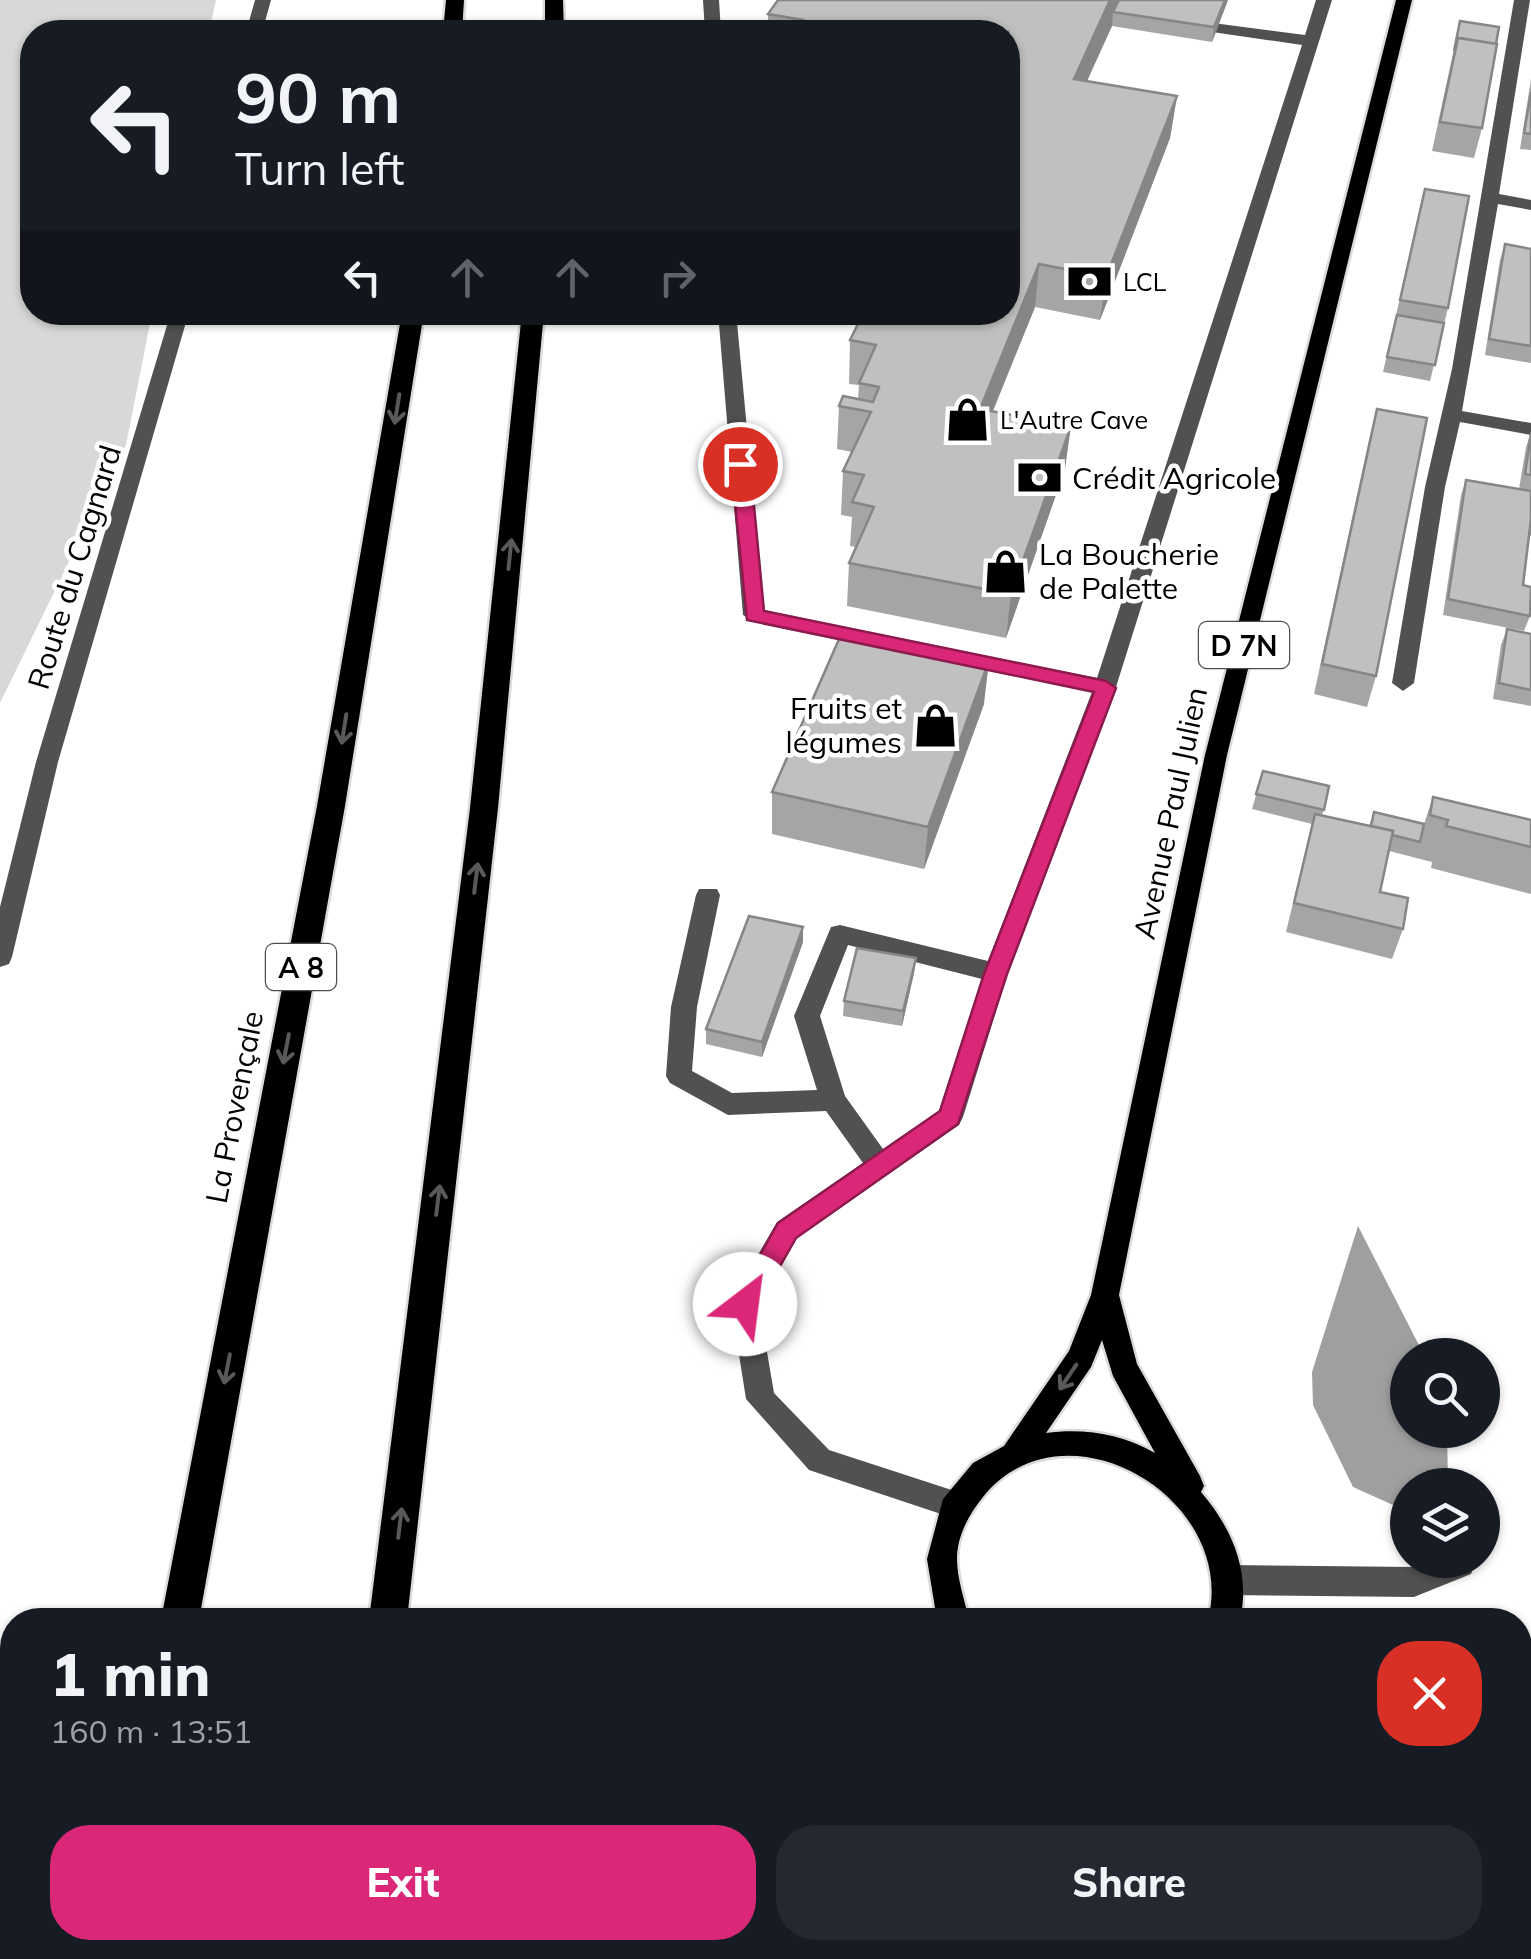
<!DOCTYPE html>
<html lang="en">
<head>
<meta charset="utf-8">
<style>
  :root { --surface:#171b24; --page:#242831; --text:#f1f3f6; --muted:#9ea1a6; --accent:#db2777 }
  body { margin:0; font-family:Mulish,sans-serif; background:var(--page); color:var(--text); height:100vh; display:flex; flex-direction:column; font-size:38px; white-space:nowrap }
  * { box-sizing:border-box; margin:0 }
  p { font-size:32px; color:var(--muted) }
  .icon { flex:none; width:55px; height:55px; fill:none; stroke:currentColor; stroke-width:2; stroke-linecap:round; stroke-linejoin:round }
  .map { position:relative; flex:1; overflow:hidden }
  .panel { position:absolute; left:0px; top:1608px; width:1532px; height:352px; display:flex; flex-direction:column; background:var(--surface); border-radius:40px 40px 0 0; box-shadow:0 2px 8px #0004 }
  .panel>* { flex:none }
  .banner { position:absolute; left:20px; top:20px; width:1000px; height:305px; border-radius:40px; box-shadow:0 2px 8px #0004; background:#171b24; color:var(--text); overflow:hidden }
  .fabs { position:absolute; left:1390px; top:1338px; display:grid; gap:20px }
  .fabs a { display:grid; place-items:center; width:110px; height:110px; border-radius:50%; background:var(--surface); box-shadow:0 2px 8px #0004; font-size:50px }
  .pin { position:absolute; display:grid; place-items:center; width:85px; height:85px; color:#fff; margin:-42px; border:5px solid #fff; border-radius:50%; box-shadow:0 2px 10px #0007 }
  .me { position:absolute; width:110px; margin:-55px; rotate:30deg; stroke-linejoin:round; filter:drop-shadow(0 0 8px #0008) }
  .turn { display:flex; align-items:center; gap:35px; height:210px; padding:0 50px; font-size:45px }
  .turn .icon { width:130px; height:130px; stroke-width:2.5 }
  .turn b { display:block; font-size:70px; line-height:85px }
  .lanes { display:flex; align-items:center; height:95px; padding:0 50px; background:#0003; justify-content:center; gap:50px; direction:ltr }
  .lanes .off { opacity:.35 }
  .round { display:grid; place-items:center; flex:none; width:105px; height:105px; border-radius:40px; background:var(--page) }
  .overview { display:flex; align-items:center; justify-content:space-between; height:170px; padding:0 50px }
  h1 { font-size:60px; font-weight:800; line-height:75px }
  .action { display:flex; gap:20px; margin-top:auto; padding:20px 50px }
  .action a { flex:1; height:115px; border-radius:40px; background:var(--accent); color:#fff; font-size:40px; font-weight:800; line-height:115px; text-align:center }
  .action a+a { background:var(--page); color:var(--text) }
  .map>svg:first-child { display:block }
  .green { fill:#d8d8d8 }
  .water { fill:#9f9f9f }
  .lines { fill:none; stroke-linecap:round; stroke-linejoin:round }
  .major-casing { stroke:#dbdbdb; stroke-width:5 }
  .highway-casing { stroke:#dbdbdb; stroke-width:5 }
  .minor { fill:#515151; fill-rule:evenodd }
  .major { fill:#000; fill-rule:evenodd }
  .highway { fill:#000; fill-rule:evenodd }
  .wall { fill:#a5a5a5 }
  .shaded-wall { fill:#868686 }
  .building { fill:#c0c0c0; stroke:#868686; stroke-width:2.5 }
  .oneway { stroke:#595959 }
  .route { fill:#db2777; stroke:#8e194d; stroke-width:2.5 }
  .labels { text-anchor:middle; dominant-baseline:central; stroke-width:9; stroke-linejoin:round; paint-order:stroke }
  .far-poi-label { font-size:25px; fill:#000; stroke:#fff; text-anchor:start }
  .shield { fill:#fff; stroke:#4c4c4c; stroke-width:2.5 }
  .shield-label { font-size:28px; font-weight:bold; fill:#000 }
  .poi-label { font-size:30px; fill:#000; stroke:#fff; text-anchor:start }
  .street-label { font-size:30px; fill:#000; stroke:#fff }
</style>
</head>
<body>
<div class="map">
<svg width="1531" height="1959" viewBox="0 0 1531 1959">
  <rect width="100%" height="100%" fill="#fff"/>
  <!-- green -->
  <polygon class="green" points="0,0 216,0 209,32 32,32 32,312 152,313 126,445 0,703"/>
  <!-- water -->
  <polygon class="water" points="1358,1226 1424,1355 1408,1355 1408,1430 1447,1430 1448,1483 1408,1485 1407,1507 1402,1509 1353,1487 1313,1405 1312,1372"/>
  <g class="lines">
    <defs>
      <g id="major">
        <path d="M1396,0H1412L1227,755L1119,1295L1137,1364L1200,1476L1204,1486L1201,1492C1232,1528 1251,1572 1240,1620H1208C1239,1498 1064,1396 983,1497C969,1514 957,1536 957,1559C957,1579 965,1601 969,1620H937L927,1559L943,1499L973,1463L1004,1446L1069,1351L1091,1295L1205,755ZM1102,1340L1113,1376L1155,1453C1121,1434 1085,1428 1046,1433L1091,1367Z"/>
        <polygon points="913,1948 983,1948 979,1959 912,1959"/>
      </g>
      <g id="highway">
        <polygon points="446,0 464,0 462,32 443,32"/>
        <polygon points="545,0 563,0 564,32 545,32"/>
        <polygon points="402,312 424,312 345,806 199,1620 161,1620 317,806"/>
        <polygon points="522,312 544,312 498,808 407,1620 369,1620 470,808"/>
        <polygon points="98,1948 140,1948 138,1959 96,1959"/>
        <polygon points="328,1948 369,1948 369,1959 327,1959"/>
      </g>
    </defs>
    <!-- major casing -->
    <use href="#major" class="major-casing"/>
    <!-- highway casing -->
    <use href="#highway" class="highway-casing"/>
    <!-- minor -->
    <g class="minor">
      <polygon points="255,0 271,0 262,32 246,32"/>
      <polygon points="703,0 719,0 721,32 705,32"/>
      <path d="M1143,0H1159L1152,15L1305,35L1316,0H1332L1116,687L1008,973L963,1117L959,1125L797,1238L759,1305L774,1393L829,1450L967,1495L971,1505L967,1515L956,1519L809,1470L746,1399L731,1304L735,1295L777,1222L863,1163L826,1111L728,1115L670,1083L666,1076L671,1007L696,895L699,889H717L720,895L697,1007L692,1071L732,1093L817,1090L794,1016L831,927L840,925L988,961L1092,692L956,664L945,657L956,650L1097,678L1302,45L1137,21L1135,18ZM848,945L982,979L939,1111L883,1149L845,1096L820,1016Z"/>
      <polygon points="1514,0 1530,0 1499,194 1531,200 1531,210 1498,204 1462,411 1531,423 1531,435 1460,422 1445,487 1414,683 1403,691 1392,683 1425,487 1452,369"/>
      <polygon points="171,312 189,312 58,762 12,957 9,964 0,967 0,907 36,762"/>
      <polygon points="718,312 736,312 764,610 881,635 884,640 881,645 873,647 754,622 743,615"/>
      <polygon points="1433,1560 1474,1560 1475,1564 1471,1574 1414,1597 1228,1595 1217,1590 1213,1580 1217,1570 1228,1565 1414,1567"/>
    </g>
    <!-- major -->
    <use href="#major" class="major"/>
    <!-- highway -->
    <use href="#highway" class="highway"/>
  </g>
  <!-- wall -->
  <g class="wall">
    <polygon points="778,0 1228,0 1212,42 1112,26 1086,81 1177,96 1170,138 1100,320 1035,307 993,411 1065,469 1006,638 847,606 849,563 856,547 850,546 852,517 841,515 843,471 852,452 837,449 839,406 858,399 859,385 849,384 850,340 1008,32 768,32 768,14"/>
    <polygon points="1460,21 1482,128 1474,158 1432,151"/>
    <polygon points="1531,79 1531,150 1520,149"/>
    <polygon points="1425,189 1448,308 1430,381 1383,372"/>
    <polygon points="1505,244 1531,249 1531,363 1485,355 1500,260"/>
    <polygon points="1377,409 1376,676 1367,707 1314,694 1369,440"/>
    <polygon points="1531,432 1531,536 1529,535 1523,585 1530,616 1524,631 1443,615 1461,495 1466,480 1519,489 1526,447"/>
    <polygon points="1507,629 1531,634 1531,706 1493,699 1501,645"/>
    <polygon points="984,704 924,869 772,834 772,792"/>
    <polygon points="1263,771 1329,786 1322,816 1369,826 1374,812 1424,824 1433,797 1531,820 1531,894 1431,868 1432,862 1389,851 1380,892 1403,929 1392,959 1286,932 1312,824 1252,809"/>
    <polygon points="803,927 803,942 762,1057 706,1044 706,1029"/>
    <polygon points="916,958 914,973 902,1026 843,1016 844,1001"/>
  </g>
  <!-- shaded-wall -->
  <g class="shaded-wall">
    <polygon points="1110,0 1123,0 1113,12 1112,26 1069,121 1074,79"/>
    <polygon points="1225,0 1228,0 1212,42 1214,27"/>
    <polygon points="1177,96 1170,138 1100,320 1106,277"/>
    <polygon points="1039,264 1035,307 976,452 980,409"/>
    <polygon points="1071,426 1065,469 1006,638 1011,594"/>
    <polygon points="989,661 984,704 924,869 928,827"/>
    <polygon points="803,927 803,942 762,1057 762,1042"/>
    <polygon points="916,958 914,973 902,1026 903,1011"/>
  </g>
  <!-- building -->
  <g class="building">
    <polygon points="778,0 1110,0 1074,79 1177,96 1106,277 1039,264 980,409 1071,426 1011,594 849,563 874,507 852,502 864,475 843,471 871,412 839,406 843,396 873,402 879,387 859,383 876,345 850,340 864,312 1008,312 1008,32 795,32 803,20 768,14"/>
    <polygon points="1119,0 1225,0 1214,27 1113,12"/>
    <polygon points="1460,21 1499,27 1496,44 1458,38 1454,51"/>
    <polygon points="1458,38 1497,44 1482,128 1440,122"/>
    <polygon points="1531,92 1531,134 1524,133"/>
    <polygon points="1425,189 1469,196 1448,308 1400,300"/>
    <polygon points="1505,244 1531,249 1531,346 1489,339"/>
    <polygon points="1397,315 1444,323 1435,365 1387,357"/>
    <polygon points="1377,409 1427,418 1376,676 1322,664"/>
    <polygon points="1531,433 1531,475 1525,474"/>
    <polygon points="1466,480 1531,491 1531,519 1523,585 1531,587 1530,616 1448,599"/>
    <polygon points="1507,629 1531,634 1531,690 1499,683"/>
    <polygon points="843,630 989,661 928,827 772,792"/>
    <polygon points="1263,771 1329,786 1324,810 1256,794"/>
    <polygon points="1433,797 1531,820 1531,847 1446,826 1448,820 1430,815"/>
    <polygon points="1374,812 1424,824 1420,842 1392,835 1393,831 1371,826"/>
    <polygon points="1315,814 1393,831 1380,892 1408,898 1403,929 1294,903"/>
    <polygon points="749,916 803,927 762,1042 706,1029"/>
    <polygon points="857,948 916,958 903,1011 844,1001"/>
  </g>
  <!-- one-way arrows -->
  <defs><path id="oneway-shaft" d="M-6 0H5M1.5-3L5.5 0L1.5 3" fill="none" stroke-width="1.6" stroke-linecap="round" stroke-linejoin="round" transform="scale(2.5)"/></defs>
  <g class="oneway">
    <use href="#oneway-shaft" transform="translate(397 409) rotate(99)"/>
    <use href="#oneway-shaft" transform="translate(510 554) rotate(-84)"/>
    <use href="#oneway-shaft" transform="translate(344 729) rotate(99)"/>
    <use href="#oneway-shaft" transform="translate(476 878) rotate(-83)"/>
    <use href="#oneway-shaft" transform="translate(286 1049) rotate(101)"/>
    <use href="#oneway-shaft" transform="translate(438 1200) rotate(-83)"/>
    <use href="#oneway-shaft" transform="translate(227 1369) rotate(101)"/>
    <use href="#oneway-shaft" transform="translate(1068 1377) rotate(124)"/>
    <use href="#oneway-shaft" transform="translate(400 1523) rotate(-83)"/>
  </g>
  <!-- route -->
  <polygon class="route" points="740,458 750,464 764,611 1106,681 1116,688 1007,974 958,1124 796,1238 754,1312 745,1315 736,1312 732,1304 778,1223 940,1111 984,974 1094,692 747,620 731,464"/>
  <!-- icons -->
  <defs>
    <symbol id="bank-bare" viewBox="-9 -9 18 18"><path d="M-6-4H6V4H-6ZM0-2.3a2.3 2.3 0 1 0 0 4.6a2.3 2.3 0 1 0 0-4.6Z" fill="#000" stroke="#fff" stroke-width="2.5" paint-order="stroke"/></symbol>
    <symbol id="shop-bare" viewBox="-9 -9 18 18"><path d="M-5-2.5h2.3a2.7 3.5 0 0 1 5.4 0H5L5.5 6h-11ZM-1.5-2.5h3a1.5 2.3 0 0 0-3 0Z" fill="#000" stroke="#fff" stroke-width="2.5" paint-order="stroke"/></symbol>
  </defs>
  <g fill-rule="evenodd">
    <use href="#bank-bare" x="1058" y="250" width="63" height="63"/>
    <use href="#shop-bare" x="936" y="388" width="63" height="63"/>
    <use href="#bank-bare" x="1008" y="446" width="63" height="63"/>
    <use href="#shop-bare" x="974" y="540" width="63" height="63"/>
    <use href="#shop-bare" x="904" y="694" width="63" height="63"/>
  </g>
  <g class="labels">
    <!-- far-poi labels -->
    <g class="far-poi-label">
      <text x="1123" y="281">LCL</text>
      <text x="1000" y="419">L'Autre Cave</text>
    </g>
    <!-- shield labels -->
    <g class="shield">
      <rect x="1199" y="622" width="90" height="46" rx="8"/>
      <rect x="266" y="944" width="70" height="46" rx="8"/>
    </g>
    <g class="shield-label">
      <text x="1244" y="645">D 7N</text>
      <text x="301" y="967">A 8</text>
    </g>
    <!-- poi labels -->
    <g class="poi-label">
      <text x="1072" y="478">Crédit Agricole</text>
      <text x="1039" y="554">La Boucherie<tspan x="1039" dy="34">de Palette</tspan></text>
      <text x="902" y="708" text-anchor="end">Fruits et<tspan x="902" dy="34">légumes</tspan></text>
    </g>
    <!-- street labels -->
    <g class="street-label">
      <text transform="translate(74 567) rotate(-73)">Route du Cagnard</text>
      <text transform="translate(1170 813) rotate(-78)">Avenue Paul Julien</text>
      <text transform="translate(234 1107) rotate(-79)">La Provençale</text>
    </g>
  </g>
</svg>
<div class="fabs">
<a><svg class="icon" aria-label="search" viewBox="0 0 24 24"><circle cx="10" cy="10" r="6"/><path d="M15 15l6 6"/></svg></a>
<a><svg class="icon" aria-label="layers" viewBox="0 0 24 24"><path d="M12 4l9 5-9 5-9-5zM3 14l9 5 9-5"/></svg></a>
</div>
<div class="pin" style="left:740px;top:464px;background:#d93025"><svg class="icon" aria-label="arrive" viewBox="0 0 24 24"><path d="M6 21V4h12l-3 4 3 4H6"/></svg></div>
<svg class="me" style="left:745px;top:1304px" viewBox="-20 -20 40 40"><circle r="19" fill="#fff"/><path d="M0-13L10 11 0 6-10 11z" fill="#db2777"/></svg>
<div class="banner">
<div class="turn"><svg class="icon" aria-label="left" viewBox="0 0 24 24"><path d="M17 20v-9H6M10 6l-5 5 5 5"/></svg><div><b>90 m</b>Turn left</div></div>
<div class="lanes"><svg class="icon" aria-label="left" viewBox="0 0 24 24"><path d="M17 20v-9H6M10 6l-5 5 5 5"/></svg><svg class="icon off" aria-label="ahead" viewBox="0 0 24 24"><path d="M12 20V5M6 11l6-6 6 6"/></svg><svg class="icon off" aria-label="ahead" viewBox="0 0 24 24"><path d="M12 20V5M6 11l6-6 6 6"/></svg><svg class="icon off" aria-label="right" viewBox="0 0 24 24"><path d="M7 20v-9h11M14 6l5 5-5 5"/></svg></div>
</div>
<section class="panel">
<div class="overview"><div><h1>1 min</h1><p>160 m · 13:51</p></div><a class="round" style="background:#d93025;color:#fff"><svg class="icon" aria-label="close" viewBox="0 0 24 24"><path d="M6 6l12 12M18 6L6 18"/></svg></a></div>
<div class="action"><a>Exit</a><a>Share</a></div>
</section>
</div>
</body>
</html>
